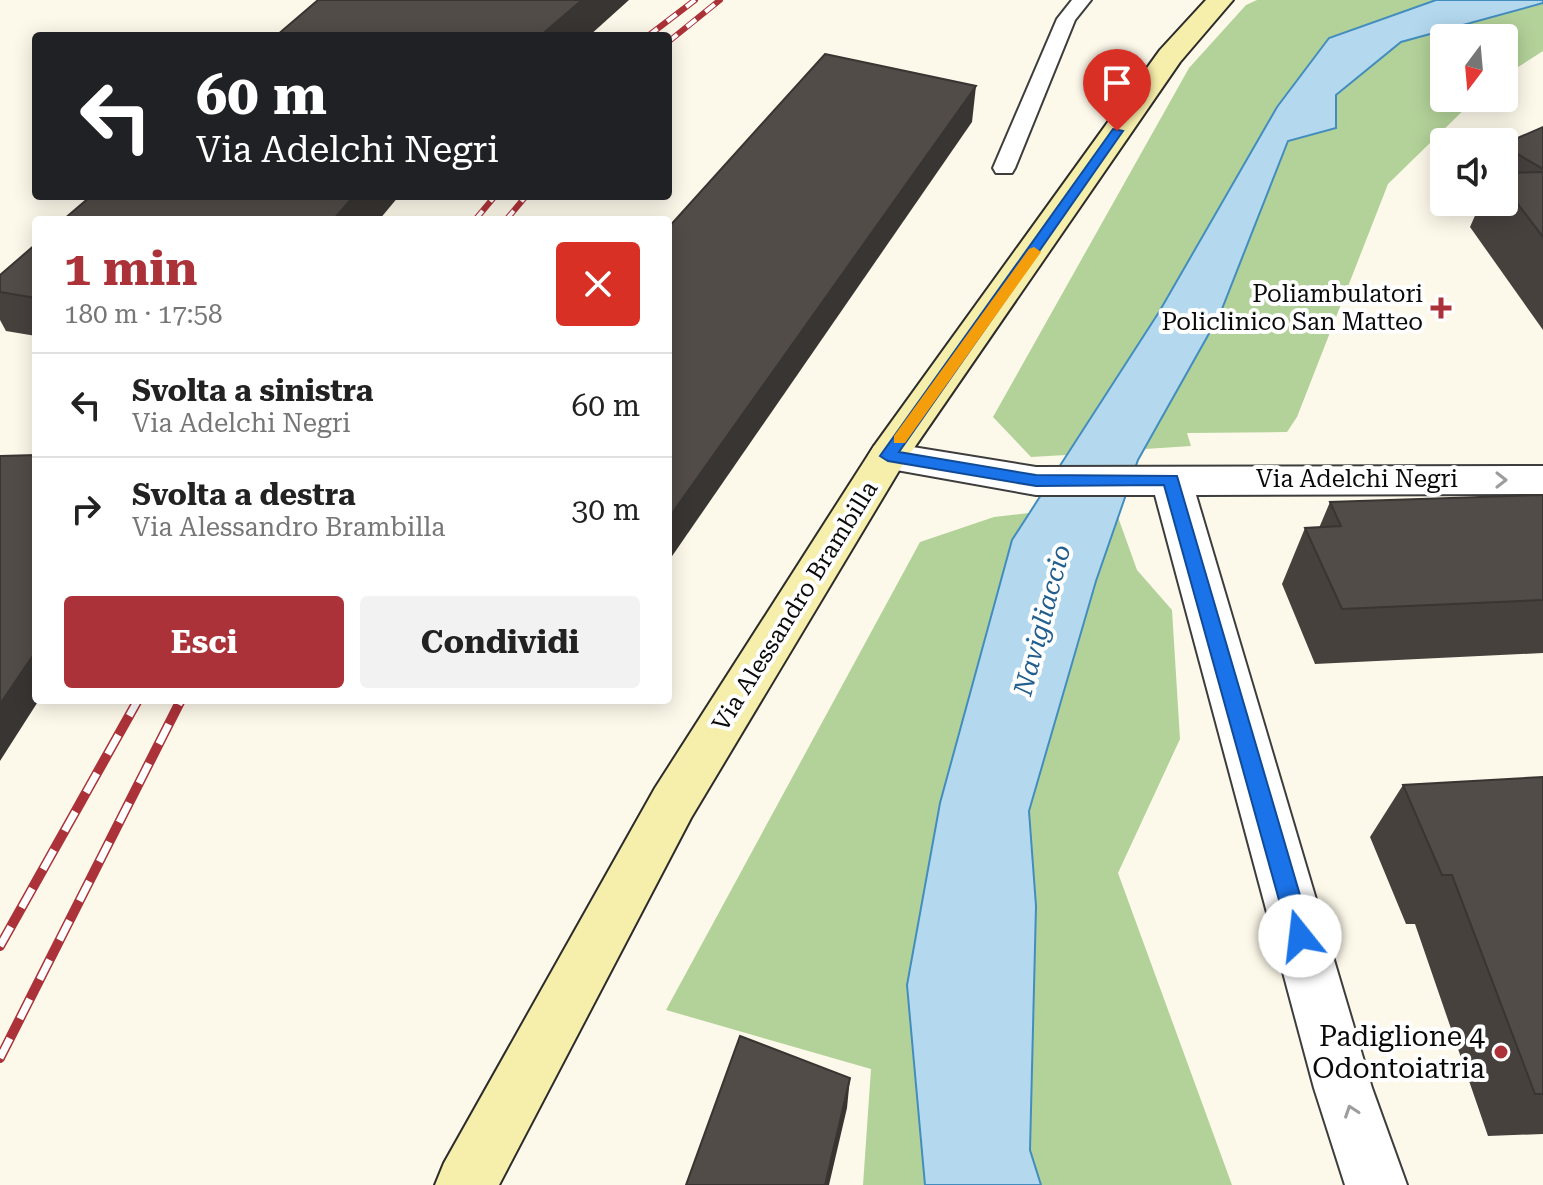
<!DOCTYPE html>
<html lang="it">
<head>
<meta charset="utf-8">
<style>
  :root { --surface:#fff; --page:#f2f2f2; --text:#222; --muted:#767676; --line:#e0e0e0; --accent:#ab3238 }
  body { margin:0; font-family:"Roboto Serif",serif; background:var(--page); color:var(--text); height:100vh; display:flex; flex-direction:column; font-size:30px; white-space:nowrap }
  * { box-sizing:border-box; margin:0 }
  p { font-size:26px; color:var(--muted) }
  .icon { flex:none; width:44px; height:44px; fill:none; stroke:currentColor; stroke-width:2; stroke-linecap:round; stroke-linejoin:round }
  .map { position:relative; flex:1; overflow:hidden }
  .details { position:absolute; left:32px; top:216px; width:640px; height:488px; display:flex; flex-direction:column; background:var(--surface); border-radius:8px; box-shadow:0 4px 20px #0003 }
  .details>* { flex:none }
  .hud { position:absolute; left:32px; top:32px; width:640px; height:168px; border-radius:8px; box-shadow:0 4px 20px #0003; background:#202124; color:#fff; overflow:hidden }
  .needle { width:52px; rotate:196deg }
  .fabs { position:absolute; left:1430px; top:24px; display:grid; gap:16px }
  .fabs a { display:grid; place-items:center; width:88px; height:88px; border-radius:8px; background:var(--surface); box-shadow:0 4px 20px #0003; font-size:40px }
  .pin { position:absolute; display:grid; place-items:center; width:68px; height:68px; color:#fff; margin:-82px -34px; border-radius:50% 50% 50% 0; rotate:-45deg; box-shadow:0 0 8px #0007 }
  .pin .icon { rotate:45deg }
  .me { position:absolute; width:88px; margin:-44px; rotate:344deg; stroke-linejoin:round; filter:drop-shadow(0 0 6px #0008) }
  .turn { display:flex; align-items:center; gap:28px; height:168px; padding:0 32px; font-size:36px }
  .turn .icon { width:104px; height:104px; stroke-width:2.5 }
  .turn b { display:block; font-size:56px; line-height:68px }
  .round { display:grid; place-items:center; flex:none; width:84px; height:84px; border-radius:8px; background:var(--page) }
  .headline { display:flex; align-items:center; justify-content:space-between; height:136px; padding:0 32px }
  h1 { font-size:48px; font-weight:700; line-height:60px; color:var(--accent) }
  .cta { display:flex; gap:16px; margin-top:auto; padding:16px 32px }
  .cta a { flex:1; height:92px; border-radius:8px; background:var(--accent); color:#fff; font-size:32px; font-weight:700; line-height:92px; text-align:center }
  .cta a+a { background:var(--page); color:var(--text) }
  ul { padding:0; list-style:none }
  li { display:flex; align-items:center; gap:24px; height:104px; padding:0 32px; border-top:2px solid var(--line) }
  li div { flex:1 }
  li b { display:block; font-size:30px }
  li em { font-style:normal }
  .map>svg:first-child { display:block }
  .forest { fill:#b3d299 }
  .water { fill:#b4d9ef; stroke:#438dbe; stroke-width:2 }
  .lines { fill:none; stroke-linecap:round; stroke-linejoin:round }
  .service-casing { stroke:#3d3d3d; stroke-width:4 }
  .minor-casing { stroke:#3d3d3d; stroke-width:4 }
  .secondary-casing { stroke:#2c2c2c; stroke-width:4 }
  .service { fill:#fff; fill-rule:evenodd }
  .minor { fill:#fff; fill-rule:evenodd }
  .secondary { fill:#f6eeab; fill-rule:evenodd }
  .rail-far1-casing { stroke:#ab3238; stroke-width:6 }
  .rail-casing { stroke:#ab3238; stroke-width:10 }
  .rail-far1 { stroke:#fff; stroke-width:4; stroke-dasharray:12; stroke-linecap:butt }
  .rail { stroke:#fff; stroke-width:7; stroke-dasharray:22; stroke-linecap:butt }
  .wall { fill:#47413e }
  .shaded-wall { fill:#393532 }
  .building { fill:#524c48; stroke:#393532; stroke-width:2 }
  .oneway { stroke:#9d9d9d }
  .route { fill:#1a73e8; stroke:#114b97; stroke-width:2 }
  .slow { fill:#f59e0b }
  .poi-dot { fill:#ab3238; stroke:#fff; stroke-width:3 }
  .labels { text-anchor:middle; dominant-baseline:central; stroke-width:8; stroke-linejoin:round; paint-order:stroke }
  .poi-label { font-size:24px; fill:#0a0a0a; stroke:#fff; text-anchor:end }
  .street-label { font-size:24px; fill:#0a0a0a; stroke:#fff }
  .water-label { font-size:26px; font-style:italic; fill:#225f8e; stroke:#fff }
  .near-poi-label { font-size:28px; fill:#0a0a0a; stroke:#fff; text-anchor:end }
</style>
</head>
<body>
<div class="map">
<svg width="1543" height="1185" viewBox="0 0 1543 1185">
  <rect width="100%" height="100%" fill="#fdf9ea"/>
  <!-- forest -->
  <g class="forest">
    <polygon points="1257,0 1436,0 1329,38 1277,107 1159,312 1066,455 1031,457 993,417 1189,68 1246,5"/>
    <polygon points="1543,3 1543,51 1504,76 1504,38 1444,38 1444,98 1476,98 1388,184 1297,417 1287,432 1187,433 1191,446 1145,449 1220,314 1288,141 1336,128 1336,96 1401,42"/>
    <polygon points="1029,513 1012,540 940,803 907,985 925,1185 863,1185 871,1069 666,1010 920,542 994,517"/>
    <polygon points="1118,517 1137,570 1172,610 1180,739 1118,873 1232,1185 1041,1185 1030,1150 1036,906 1029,811 1096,581"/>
  </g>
  <!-- water -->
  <polygon class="water" points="1436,0 1543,0 1543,3 1401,42 1336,95 1336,128 1288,141 1220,314 1138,460 1096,581 1029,811 1036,906 1030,1150 1041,1185 925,1185 907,985 940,803 1012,540 1159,312 1277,107 1329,38"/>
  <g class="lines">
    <defs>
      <polygon id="service" points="1072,0 1091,0 1075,20 1015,168 1012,173 996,173 993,168 1057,19"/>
      <polygon id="minor" points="888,443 1036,467 1543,466 1543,494 1196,495 1372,1088 1407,1185 1345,1185 1314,1088 1155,495 1036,495 874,466 868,456 874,446"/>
      <polygon id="secondary" points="1206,0 1233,0 1180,62 903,464 691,818 499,1185 435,1185 444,1163 655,788 874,446 1160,50"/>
    </defs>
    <!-- service casing -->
    <use href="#service" class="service-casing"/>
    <!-- minor casing -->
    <use href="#minor" class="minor-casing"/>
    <!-- secondary casing -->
    <use href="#secondary" class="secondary-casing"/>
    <!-- service -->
    <use href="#service" class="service"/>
    <!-- minor -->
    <use href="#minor" class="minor"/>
    <!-- secondary -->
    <use href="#secondary" class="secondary"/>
    <defs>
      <g id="rail-far1">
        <polyline points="648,36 695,0"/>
        <polyline points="668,42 720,0"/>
        <polyline points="475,220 495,196"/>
        <polyline points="506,220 526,196"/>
      </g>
      <g id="rail">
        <polyline points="0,946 138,700"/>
        <polyline points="0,1058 181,700"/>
      </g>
    </defs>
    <!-- rail-far1 casing -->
    <use href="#rail-far1" class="rail-far1-casing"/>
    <!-- rail casing -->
    <use href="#rail" class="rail-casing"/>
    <!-- rail-far1 -->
    <use href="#rail-far1" class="rail-far1"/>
    <!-- rail -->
    <use href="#rail" class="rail"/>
  </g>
  <!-- wall -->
  <g class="wall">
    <polygon points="1543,127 1543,330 1470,227 1481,202 1504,202 1504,144"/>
    <polygon points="36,244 36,336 6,331 0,320 0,275"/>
    <polygon points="1543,495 1543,653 1315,664 1282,584 1305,528 1319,528 1330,502"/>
    <polygon points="1543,777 1543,1134 1488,1136 1415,924 1406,924 1370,837 1403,785"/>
  </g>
  <!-- shaded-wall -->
  <g class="shaded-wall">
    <polygon points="582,0 629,0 589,36 540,36"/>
    <polygon points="976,86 972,122 668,562 668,519"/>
    <polygon points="354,196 399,196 379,220 333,220"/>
    <polygon points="36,651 36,700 39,700 0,761 0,704"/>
    <polygon points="850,1078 847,1108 829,1185 825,1185"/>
  </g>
  <!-- building -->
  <g class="building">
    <polygon points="318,0 582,0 540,36 276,36"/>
    <polygon points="825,54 976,86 668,519 668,228"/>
    <polygon points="1543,127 1543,169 1504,146 1504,144"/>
    <polygon points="1543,172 1543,237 1504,186 1504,173"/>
    <polygon points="91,196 354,196 333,220 63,220"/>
    <polygon points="36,244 36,298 0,292 0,275"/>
    <polygon points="36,455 36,651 0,704 0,456"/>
    <polygon points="1543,495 1543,600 1342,609 1305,528 1341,526 1330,502"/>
    <polygon points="1543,777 1543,1094 1535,1094 1452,875 1442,875 1403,785"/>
    <polygon points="740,1036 850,1078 825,1185 686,1185"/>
  </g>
  <!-- one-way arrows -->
  <defs><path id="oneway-chevron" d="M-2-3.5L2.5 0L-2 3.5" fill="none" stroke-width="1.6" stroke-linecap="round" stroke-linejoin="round" transform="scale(2)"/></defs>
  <g class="oneway">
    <use href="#oneway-chevron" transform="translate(1501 480)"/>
    <use href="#oneway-chevron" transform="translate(1351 1111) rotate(-109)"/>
  </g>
  <!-- route -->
  <polygon class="route" points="1113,129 1123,131 899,452 1036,475 1177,476 1312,936 1308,943 1300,946 1292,943 1289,936 1164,485 1036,486 888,461 880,456"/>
  <!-- slow -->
  <polygon class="slow" points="1034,247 1041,252 905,443 894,443 894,436 1029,249"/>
  <!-- markers -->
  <g class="poi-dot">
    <path d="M1437 296h8v8h8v8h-8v8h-8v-8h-8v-8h8z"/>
    <circle cx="1501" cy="1052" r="8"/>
  </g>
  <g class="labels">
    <!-- poi labels -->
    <g class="poi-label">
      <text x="1423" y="294">Poliambulatori<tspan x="1423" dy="28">Policlinico San Matteo</tspan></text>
    </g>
    <!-- street labels -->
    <g class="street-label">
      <text x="1357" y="479">Via Adelchi Negri</text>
      <text transform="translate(795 606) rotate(-58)">Via Alessandro Brambilla</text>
    </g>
    <!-- water labels -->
    <g class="water-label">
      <text transform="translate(1042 620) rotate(-75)">Navigliaccio</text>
    </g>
    <!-- near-poi labels -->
    <g class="near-poi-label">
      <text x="1485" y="1036">Padiglione 4<tspan x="1485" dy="32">Odontoiatria</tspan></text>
    </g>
  </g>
</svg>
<div class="fabs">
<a><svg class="needle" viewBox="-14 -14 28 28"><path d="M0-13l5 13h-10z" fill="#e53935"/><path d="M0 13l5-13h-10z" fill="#767676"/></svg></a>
<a><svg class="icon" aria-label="sound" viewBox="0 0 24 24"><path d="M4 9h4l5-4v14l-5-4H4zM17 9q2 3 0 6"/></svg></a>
</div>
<div class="pin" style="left:1117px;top:131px;background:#d93025"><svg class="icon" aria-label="arrive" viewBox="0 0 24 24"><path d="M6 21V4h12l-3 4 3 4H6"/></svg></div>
<svg class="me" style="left:1300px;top:936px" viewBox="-20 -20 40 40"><circle r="19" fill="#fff"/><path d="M0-13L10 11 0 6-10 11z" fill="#1a73e8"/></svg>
<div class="hud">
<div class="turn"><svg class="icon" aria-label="left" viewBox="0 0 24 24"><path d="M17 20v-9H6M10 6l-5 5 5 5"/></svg><div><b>60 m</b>Via Adelchi Negri</div></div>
</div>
<section class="details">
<div class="headline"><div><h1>1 min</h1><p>180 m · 17:58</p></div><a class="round" style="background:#d93025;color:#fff"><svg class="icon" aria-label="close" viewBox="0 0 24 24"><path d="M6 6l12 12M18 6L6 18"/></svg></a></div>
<ul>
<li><svg class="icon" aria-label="left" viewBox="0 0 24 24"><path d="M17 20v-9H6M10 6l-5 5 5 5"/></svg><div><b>Svolta a sinistra</b><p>Via Adelchi Negri</p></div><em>60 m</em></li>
<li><svg class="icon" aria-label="right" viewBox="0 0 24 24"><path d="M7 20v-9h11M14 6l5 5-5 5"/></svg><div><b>Svolta a destra</b><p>Via Alessandro Brambilla</p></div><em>30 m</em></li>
</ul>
<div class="cta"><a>Esci</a><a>Condividi</a></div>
</section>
</div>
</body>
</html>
